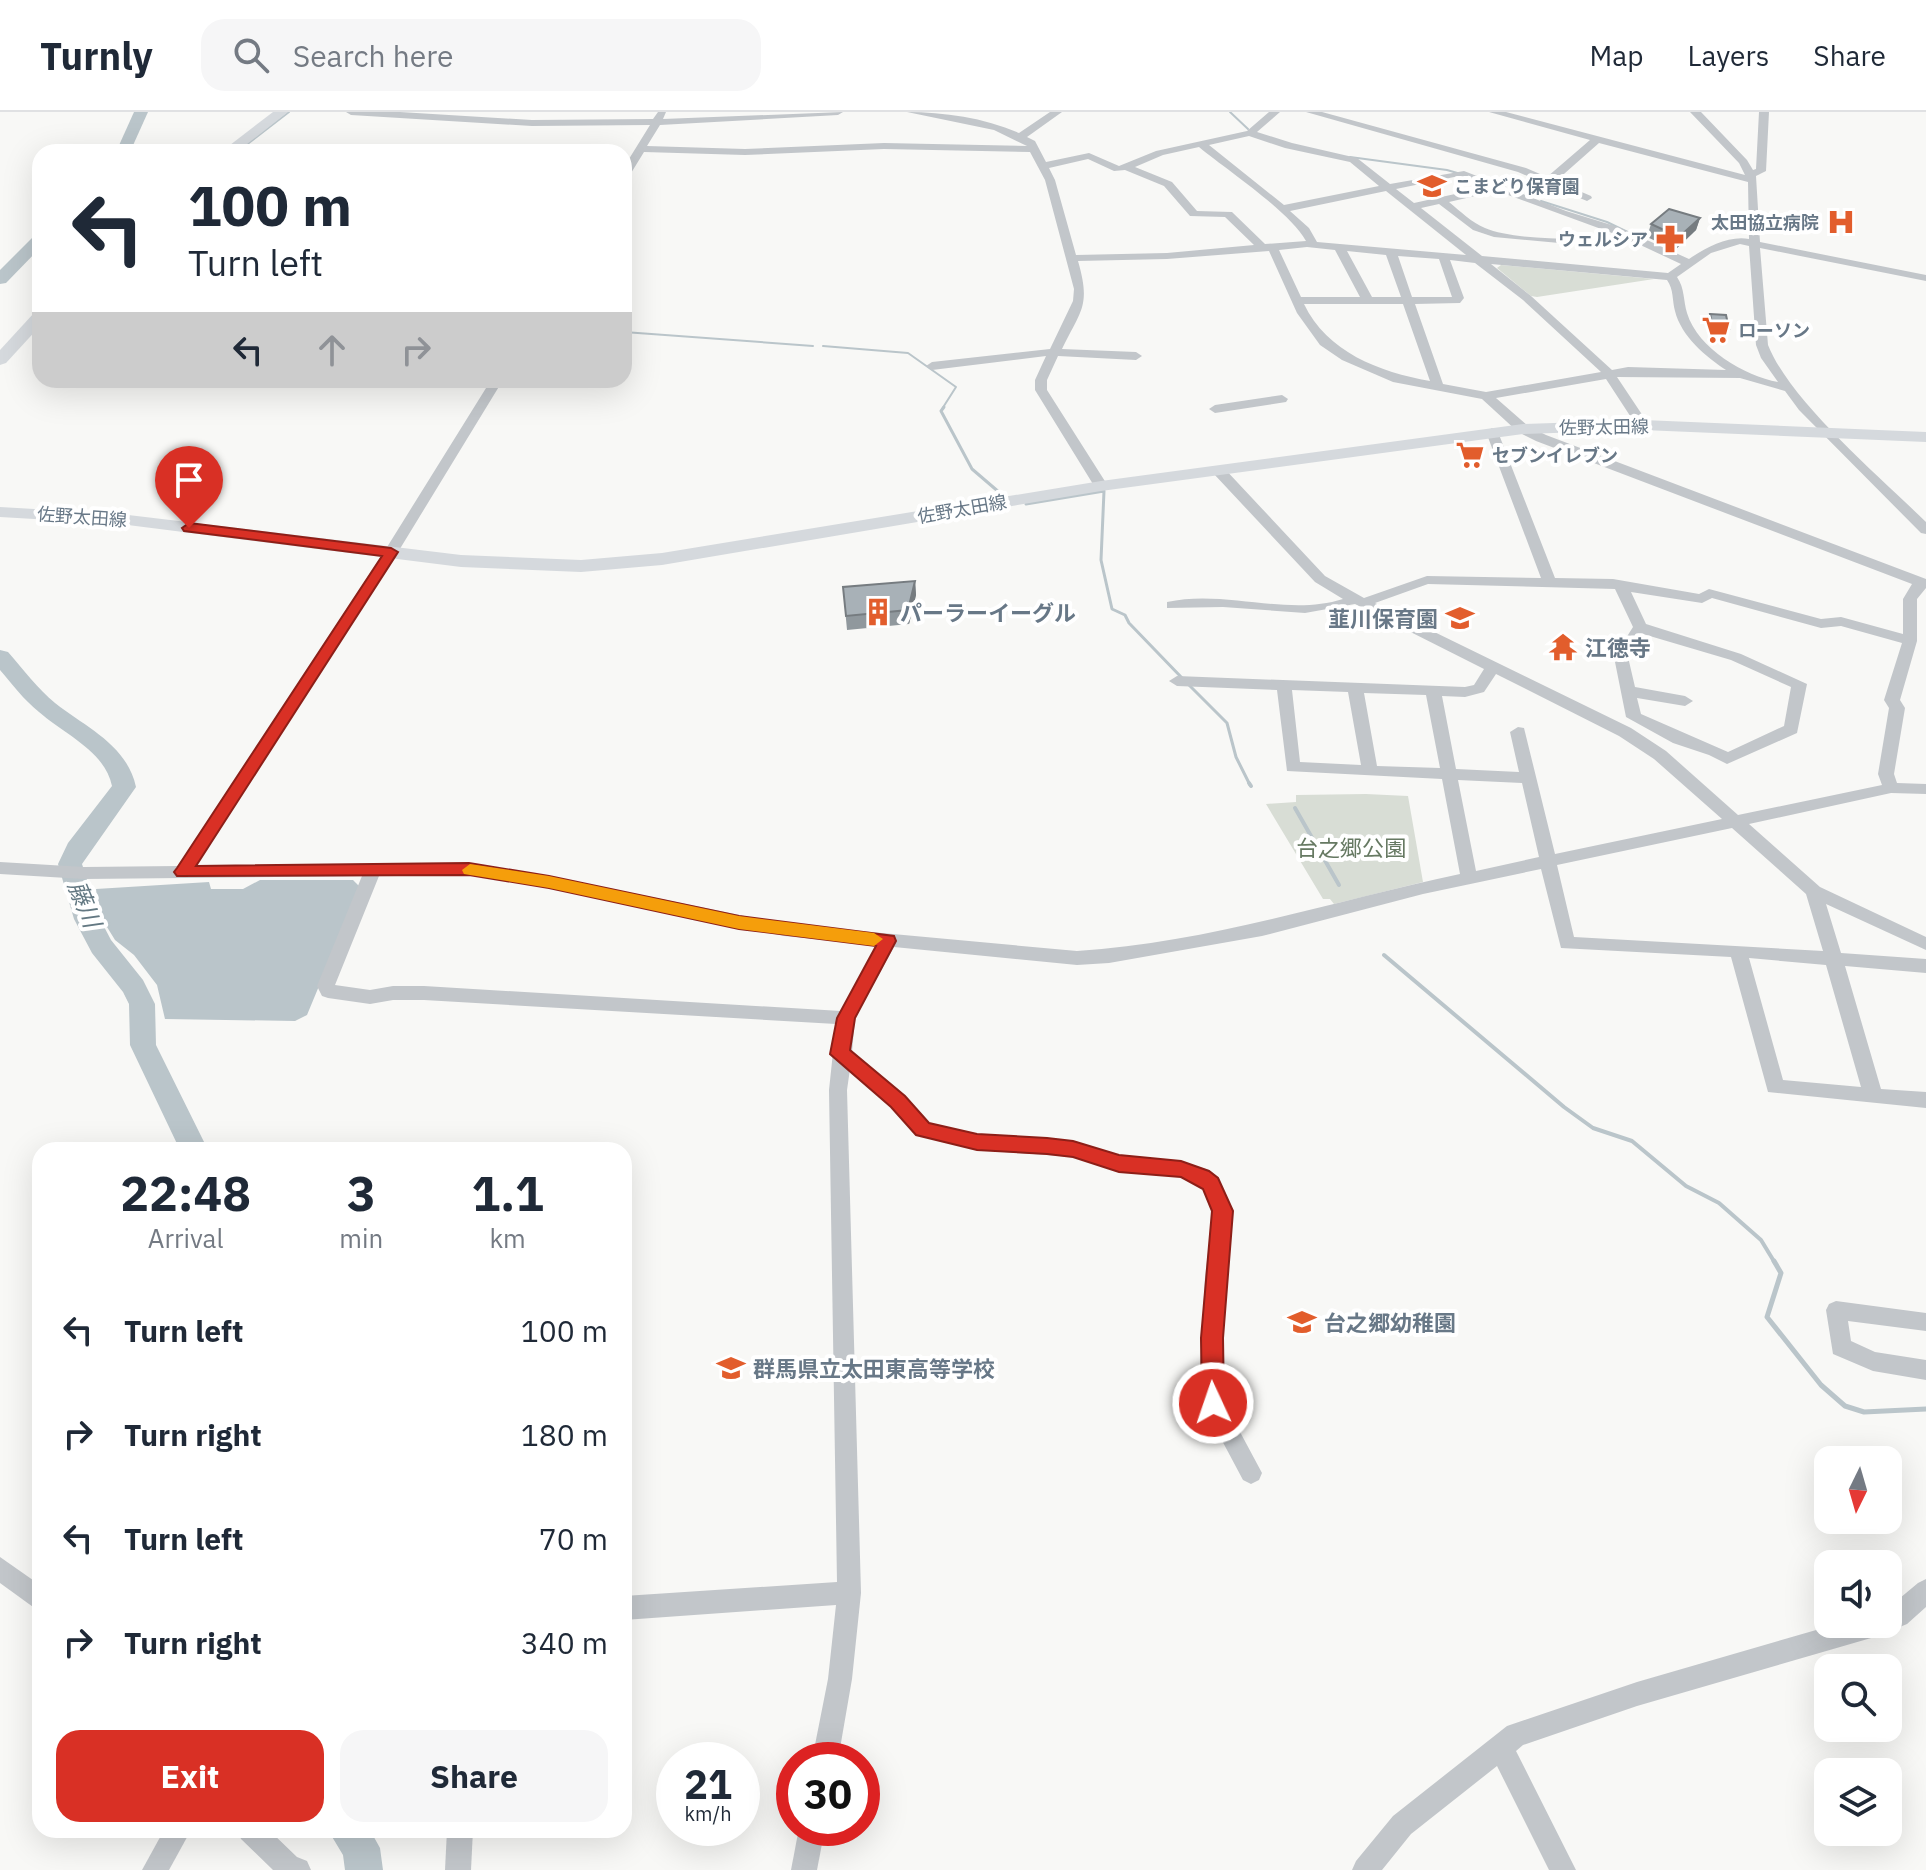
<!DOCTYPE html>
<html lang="en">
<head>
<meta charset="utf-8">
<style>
  :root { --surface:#fff; --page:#f6f6f7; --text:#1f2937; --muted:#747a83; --line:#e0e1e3; --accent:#d93025 }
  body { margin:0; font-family:"IBM Plex Sans","Noto Sans JP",sans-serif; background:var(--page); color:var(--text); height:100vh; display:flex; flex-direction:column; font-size:30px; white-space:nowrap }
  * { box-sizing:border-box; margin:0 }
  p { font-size:26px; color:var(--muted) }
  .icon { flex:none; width:44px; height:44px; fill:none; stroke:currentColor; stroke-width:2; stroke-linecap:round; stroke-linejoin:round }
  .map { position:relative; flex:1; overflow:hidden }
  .panel { position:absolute; left:32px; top:1030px; width:600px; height:696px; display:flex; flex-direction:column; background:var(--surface); border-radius:24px; box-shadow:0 8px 32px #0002 }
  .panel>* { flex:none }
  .hud { position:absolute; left:32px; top:32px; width:600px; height:244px; border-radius:24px; box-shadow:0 8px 32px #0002; background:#fff; color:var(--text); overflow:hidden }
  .needle { width:52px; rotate:185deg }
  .tools { position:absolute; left:1814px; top:1334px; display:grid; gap:16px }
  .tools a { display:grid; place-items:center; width:88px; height:88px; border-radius:16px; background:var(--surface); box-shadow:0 8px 32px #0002; font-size:40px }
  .speed { position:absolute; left:656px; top:1630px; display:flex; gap:16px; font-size:40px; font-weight:700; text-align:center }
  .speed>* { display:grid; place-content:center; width:104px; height:104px; border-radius:50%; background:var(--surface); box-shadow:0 8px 32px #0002; line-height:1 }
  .speed small { font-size:20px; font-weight:400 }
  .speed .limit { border:12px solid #d22; background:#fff; color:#111 }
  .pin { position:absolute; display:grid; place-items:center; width:68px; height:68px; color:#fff; margin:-82px -34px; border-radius:50% 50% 50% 0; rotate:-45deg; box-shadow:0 0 8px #0007 }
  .pin .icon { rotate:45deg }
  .me { position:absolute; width:88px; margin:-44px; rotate:357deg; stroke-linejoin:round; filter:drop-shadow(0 0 6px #0008) }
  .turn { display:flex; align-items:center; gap:28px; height:168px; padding:0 24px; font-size:36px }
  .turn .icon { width:104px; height:104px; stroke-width:2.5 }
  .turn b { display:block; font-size:56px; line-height:68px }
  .lanes { display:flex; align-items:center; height:76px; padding:0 24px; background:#0003; justify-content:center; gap:40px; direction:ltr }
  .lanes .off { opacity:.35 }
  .eta { display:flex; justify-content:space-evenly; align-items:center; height:136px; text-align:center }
  .eta b { font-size:48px; font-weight:700; line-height:56px }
  .action { display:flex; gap:16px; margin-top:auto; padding:16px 24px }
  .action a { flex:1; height:92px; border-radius:24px; background:var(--accent); color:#fff; font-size:32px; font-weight:700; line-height:92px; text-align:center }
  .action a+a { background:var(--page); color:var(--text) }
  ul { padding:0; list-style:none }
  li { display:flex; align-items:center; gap:24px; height:104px; padding:0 24px }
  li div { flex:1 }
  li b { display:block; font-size:30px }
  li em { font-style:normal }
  header { display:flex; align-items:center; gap:48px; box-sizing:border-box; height:112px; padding:0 40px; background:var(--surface); border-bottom:2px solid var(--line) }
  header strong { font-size:38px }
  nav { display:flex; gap:44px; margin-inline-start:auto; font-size:28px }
  .search { width:560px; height:72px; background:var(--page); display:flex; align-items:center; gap:20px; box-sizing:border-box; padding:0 28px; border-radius:24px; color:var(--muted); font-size:30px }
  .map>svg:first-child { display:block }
  .green { fill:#d8ddd5 }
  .water { fill:#bac5ca }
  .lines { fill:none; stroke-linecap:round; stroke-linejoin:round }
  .stream-far3 { stroke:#bac5ca; stroke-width:2 }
  .stream-far2 { stroke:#bac5ca; stroke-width:3 }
  .stream-far1 { stroke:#bac5ca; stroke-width:4 }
  .stream { stroke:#bac5ca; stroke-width:5 }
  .river { fill:#bac5ca; fill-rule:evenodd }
  .minor { fill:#c2c6ca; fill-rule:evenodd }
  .major { fill:#d5d9dd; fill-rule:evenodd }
  .wall { fill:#90989d }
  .shaded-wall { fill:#767c80 }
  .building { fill:#a8b1b7; stroke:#767c80; stroke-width:2 }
  .route { fill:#d93025; stroke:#8d1f18; stroke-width:2 }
  .slow { fill:#f59e0b }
  .labels { text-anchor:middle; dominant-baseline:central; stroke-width:8; stroke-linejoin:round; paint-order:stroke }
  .far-poi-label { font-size:18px; font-weight:bold; fill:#687887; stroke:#fff; text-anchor:start }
  .far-street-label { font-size:18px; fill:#687887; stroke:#fff }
  .poi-label { font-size:22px; font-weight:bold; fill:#687887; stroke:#fff; text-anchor:start }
  .park-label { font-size:22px; fill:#667962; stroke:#fff }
  .water-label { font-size:24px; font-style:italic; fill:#637882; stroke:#fff }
</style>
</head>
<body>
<header>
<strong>Turnly</strong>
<div class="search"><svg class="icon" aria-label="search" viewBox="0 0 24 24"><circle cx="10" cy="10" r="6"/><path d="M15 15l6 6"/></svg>Search here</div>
<nav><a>Map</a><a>Layers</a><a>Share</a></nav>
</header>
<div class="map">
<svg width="1926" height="1758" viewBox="0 0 1926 1758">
  <rect width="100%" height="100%" fill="#f8f8f6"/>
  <!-- green -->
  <g class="green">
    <polygon points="1501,153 1654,167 1537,185 1531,184 1497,156"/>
    <polygon points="1366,682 1408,684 1423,770 1334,792 1330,787 1323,787 1266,692 1296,690 1296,683"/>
  </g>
  <!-- water -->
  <polygon class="water" points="260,768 353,768 360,775 307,903 295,909 165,907 157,873 134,843 115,828 99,802 96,777 209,770 211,777 243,777"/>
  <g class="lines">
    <!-- stream-far3 -->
    <g class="stream-far3">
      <polyline points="1230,0 1248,17"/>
      <polyline points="237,40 289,0"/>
      <polyline points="1350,45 1447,58 1505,75"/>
      <polyline points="1541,89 1607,110 1640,126"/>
      <polyline points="624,220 813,234"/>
      <polyline points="823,234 908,241 956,275 942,297"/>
    </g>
    <!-- stream-far2 -->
    <g class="stream-far2">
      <polyline points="944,295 941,299 972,357 1000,381"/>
      <polyline points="1026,392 1104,379 1101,448 1112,497 1125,503 1129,511 1183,567"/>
      <polyline points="1189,573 1227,611 1236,645 1250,673"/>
    </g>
    <!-- stream-far1 -->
    <g class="stream-far1">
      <polyline points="1249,671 1251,674"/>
      <polyline points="1295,696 1339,773"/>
      <polyline points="75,778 84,778"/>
      <polyline points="93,817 110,812"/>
      <polyline points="1384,843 1564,995 1593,1016 1632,1029 1686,1074 1719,1091 1761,1128 1775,1151"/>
    </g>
    <!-- stream -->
    <polyline class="stream" points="1774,1149 1781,1161 1767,1205 1821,1273 1845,1294 1864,1300 1926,1297"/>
    <!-- river -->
    <g class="river">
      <polygon points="134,0 148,0 130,40 116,40"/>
      <polygon points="40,122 40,136 6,171 0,172 0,158 34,124"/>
      <path d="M0,538L8,540C23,557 38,577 55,591C87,616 127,633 136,675L82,752L100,807L111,828L143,868L155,892L156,933L208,1038H180L130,933L129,892L123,880L92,841L74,807L58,752L68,731L112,674C105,639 64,622 39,600C24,588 12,572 0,558Z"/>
      <polygon points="328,1718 370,1718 380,1736 383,1758 345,1758 343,1743"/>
    </g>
    <!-- minor -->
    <g class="minor">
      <path d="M346,0H400L532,8L653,7L658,0H666L663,7L843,0L838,3L660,13L647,34L745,37L884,31L1027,34L994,18L907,0C944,0 985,6 1019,21L1050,0H1062L1027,25L1035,29L1046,50L1089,41L1119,54L1156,39L1247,19L1269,0H1280L1257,20L1292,31L1357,46L1390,72L1464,59L1566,99L1618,115L1689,147C1705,136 1729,123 1749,127L1748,70L1599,31L1556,69L1591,84L1592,86L1587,89L1548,73L1534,76L1533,74L1539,69L1518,60L1306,0H1322L1526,56L1547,65L1590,28L1489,0H1506L1745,63L1739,51L1690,0H1701L1747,48L1753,58L1756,57L1759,0H1769L1766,59L1756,64L1760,130L1926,163V169L1760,136L1768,233C1790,289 1881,366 1926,410V422L1921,421L1799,298L1785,279L1740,266L1617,265L1649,313L1643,317L1638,316L1606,267L1496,286L1528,314L1546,323L1926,467V476L1917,487V529L1900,588L1905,596L1894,662L1897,671L1926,672V682L1891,681L1749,712L1820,775L1926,825V838L1826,792L1841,841L1926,847V861L1845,854L1881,977L1926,980V996L1768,980L1731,845L1561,836L1541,757L1423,782L1262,824L1109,851L1077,853L894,835L855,906L852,940L905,984L929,1011L977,1022L1073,1029L1119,1044L1181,1049L1209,1058L1218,1066L1233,1099L1225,1165L1222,1256L1224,1290L1262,1361L1259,1368L1251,1372L1243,1368L1202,1291L1200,1256L1205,1165L1213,1099L1203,1077L1195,1070L1181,1065L1119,1060L1073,1045L977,1038L916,1022L891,994L850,957L847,978L861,1481L852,1567L838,1648H812L828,1567L836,1493L624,1508V1484L837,1470L829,978L836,912L424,888H393L370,892L328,886L322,884L317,874L362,764L84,767L0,762V750L84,755L178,754L384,440L491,268H503L398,440L196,754L469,751L549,764L784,812L1077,839C1208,831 1332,789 1460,762L1442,667L1287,659L1277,578L1177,574L1169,569L1177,564L1465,575L1474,573L1484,557L1355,492L1305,501L1223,495L1167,496V490C1225,477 1287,505 1343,487L1315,470L1213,361V355H1223L1325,464L1364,486L1427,464L1541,466L1486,320L1492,316L1498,320L1555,466L1613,467L1699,482L1709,477L1821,507L1841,505L1903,522V487L1912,472L1536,329L1518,320L1482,287L1393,270L1342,248L1320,233L1297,201L1269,139L1167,147L1078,149C1091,194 1081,198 1062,237L1136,240L1142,244L1136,248L1058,244L1047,268V278L1108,374L1106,377H1096L1035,278V268L1046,244L932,258L926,254L932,250L1050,237L1073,189L1074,177L1045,68L1030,40L884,37L745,43L644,40L628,66L624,67V55L650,13L532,14L351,3ZM1249,24L1285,36L1350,50L1379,74L1284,93L1209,33ZM1199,35C1228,59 1288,98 1306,129L1265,132L1232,100L1197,99L1172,70L1135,55L1163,43ZM1088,47L1114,59L1125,58L1164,74L1190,104L1225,105L1254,133L1167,141L1076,143L1055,68L1049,56ZM1459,64L1487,75L1414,91L1396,77ZM1386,79L1466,143L1317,130L1309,116L1290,99ZM1497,79L1623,125C1590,128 1515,129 1485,116C1472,111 1460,99 1449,90ZM1439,92L1473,118L1494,125L1581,133L1634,130L1681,152L1668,161L1482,144L1421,96ZM1740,132L1749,134L1756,233L1761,246L1778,270C1745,264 1698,237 1687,201C1683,188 1685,177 1677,165L1711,141ZM1307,135L1335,138L1360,185H1301L1279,138ZM1347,139L1386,143L1401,185H1372ZM1398,144L1439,147L1452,185H1412ZM1450,148L1475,151L1523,188L1601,260L1486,280L1443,272L1415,192L1460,191L1464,186ZM1491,152L1667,168C1674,178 1672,188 1675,199C1681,224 1706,245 1726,258L1628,255L1612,258L1531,184ZM1304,192H1403L1430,269C1379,260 1327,240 1304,192ZM1428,472L1615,477L1633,515L1614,545L1626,605L1673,631L1709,643L1727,652L1797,621L1807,572L1741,542L1646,512L1631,480L1702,491L1712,486L1821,516L1841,514L1902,531L1884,588L1889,596L1878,662L1882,673L1738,703L1666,639L1631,616L1375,491ZM1643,522L1731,548L1791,575L1784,614L1728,640L1641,602L1637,586L1685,594L1693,589L1685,584L1635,575L1628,545ZM1496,562L1619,624L1654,647L1722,707L1555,742L1524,616L1518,615L1510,620L1519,660L1456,657L1442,584L1465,585L1484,580ZM1292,578L1348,580L1361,653L1300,650ZM1364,581L1426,583L1440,656L1377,654ZM1458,668L1522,671L1539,745L1476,759ZM1732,716L1806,782L1823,839L1574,825L1557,753ZM469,763L549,776L784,824L877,833L841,899L424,874H393L370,878L335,873L379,764ZM1749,846L1826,853L1861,975L1783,968Z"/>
      <polygon points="1282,283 1288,287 1286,290 1215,301 1209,297 1215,293"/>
      <polygon points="1836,1189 1926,1201 1926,1219 1848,1209 1851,1229 1875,1240 1926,1248 1926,1268 1873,1259 1833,1242 1826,1198 1829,1192"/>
      <polygon points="0,1445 40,1473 40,1500 0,1471"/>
      <polygon points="1926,1467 1926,1495 1907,1512 1878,1524 1637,1594 1523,1633 1516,1639 1576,1758 1549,1758 1497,1654 1411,1722 1382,1758 1352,1758 1356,1749 1393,1704 1507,1614 1637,1570 1837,1512 1888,1512 1888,1496 1918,1471"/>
      <polygon points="799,1716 825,1716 817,1758 791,1758"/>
      <polygon points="164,1718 191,1718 169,1758 142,1758"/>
      <polygon points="237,1718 269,1718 297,1745 307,1749 311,1758 273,1758 241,1727"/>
      <polygon points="447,1718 473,1718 471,1758 445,1758"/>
    </g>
    <!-- major -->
    <g class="major">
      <polygon points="273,0 288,0 237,40 221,40"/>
      <polygon points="40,199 40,214 6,251 0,253 0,238 34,201"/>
      <polygon points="1643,308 1926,320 1926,330 1643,318 1523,322 1101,379 662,453 581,460 461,455 120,412 0,405 0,395 120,402 461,443 581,448 662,441 1101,369 1523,312"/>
    </g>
  </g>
  <!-- wall -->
  <g class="wall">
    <polygon points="1700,106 1696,118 1675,138 1647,125 1651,112"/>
    <polygon points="1710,202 1729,217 1726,226 1710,225 1707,210"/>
    <polygon points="915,469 916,483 909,512 847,518 843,475"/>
  </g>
  <!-- shaded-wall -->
  <g class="shaded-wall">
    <polygon points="1700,106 1696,118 1675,138 1679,125"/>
    <polygon points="915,469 916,483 909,512 908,498"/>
  </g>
  <!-- building -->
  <g class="building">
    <polygon points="1669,97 1700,106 1679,125 1651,112"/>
    <polygon points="1710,202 1726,203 1729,217 1713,216"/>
    <polygon points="915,469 908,498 846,504 843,475"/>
  </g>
  <!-- route -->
  <polygon class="route" points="189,411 391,436 398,440 196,754 469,751 549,764 739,804 894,824 896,829 855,906 850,938 905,984 929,1011 977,1022 1047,1026 1073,1029 1119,1043 1181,1049 1209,1059 1218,1066 1233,1099 1223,1226 1224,1291 1221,1298 1213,1301 1205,1298 1202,1291 1201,1226 1212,1099 1203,1077 1181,1065 1119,1060 1073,1045 1047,1042 977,1038 916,1023 891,995 830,942 837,906 876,834 739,817 549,776 469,763 177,764 174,760 177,756 382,444 184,419 182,416"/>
  <!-- slow -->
  <polygon class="slow" points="470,752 549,764 739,804 874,821 883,827 874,834 739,817 549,776 464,762 462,758"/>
  <!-- icons -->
  <defs>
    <symbol id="school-bare" viewBox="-9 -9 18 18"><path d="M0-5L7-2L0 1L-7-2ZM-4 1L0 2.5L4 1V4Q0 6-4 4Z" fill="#e25d2c" stroke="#fff" stroke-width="2.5" paint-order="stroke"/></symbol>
    <symbol id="hospital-bare" viewBox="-9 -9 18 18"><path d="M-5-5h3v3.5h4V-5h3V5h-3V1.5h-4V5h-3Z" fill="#e25d2c" stroke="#fff" stroke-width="2.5" paint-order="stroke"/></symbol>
    <symbol id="pharmacy-bare" viewBox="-9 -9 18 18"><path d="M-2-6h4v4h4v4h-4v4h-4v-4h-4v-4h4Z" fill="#e25d2c" stroke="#fff" stroke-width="2.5" paint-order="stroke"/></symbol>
    <symbol id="supermarket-bare" viewBox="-9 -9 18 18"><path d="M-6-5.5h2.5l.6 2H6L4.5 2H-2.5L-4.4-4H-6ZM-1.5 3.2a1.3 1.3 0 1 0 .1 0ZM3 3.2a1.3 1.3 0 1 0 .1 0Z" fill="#e25d2c" stroke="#fff" stroke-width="2.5" paint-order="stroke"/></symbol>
    <symbol id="building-bare" viewBox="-9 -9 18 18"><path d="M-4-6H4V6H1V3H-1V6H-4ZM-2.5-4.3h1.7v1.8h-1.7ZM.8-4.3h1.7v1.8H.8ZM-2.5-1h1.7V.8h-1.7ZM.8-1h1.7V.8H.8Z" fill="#e25d2c" stroke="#fff" stroke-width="2.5" paint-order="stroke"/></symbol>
    <symbol id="temple-bare" viewBox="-9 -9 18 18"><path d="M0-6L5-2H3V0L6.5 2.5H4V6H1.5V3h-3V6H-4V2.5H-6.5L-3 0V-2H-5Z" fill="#e25d2c" stroke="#fff" stroke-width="2.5" paint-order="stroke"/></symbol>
  </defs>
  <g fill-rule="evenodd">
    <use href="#school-bare" x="1412" y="54" width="40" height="40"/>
    <use href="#hospital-bare" x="1821" y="90" width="40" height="40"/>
    <use href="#pharmacy-bare" x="1650" y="107" width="40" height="40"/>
    <use href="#supermarket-bare" x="1696" y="198" width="40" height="40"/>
    <use href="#supermarket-bare" x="1450" y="323" width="40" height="40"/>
    <use href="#building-bare" x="858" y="480" width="40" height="40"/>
    <use href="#school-bare" x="1440" y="486" width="40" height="40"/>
    <use href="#temple-bare" x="1543" y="515" width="40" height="40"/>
    <use href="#school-bare" x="1282" y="1190" width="40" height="40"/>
    <use href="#school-bare" x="711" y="1236" width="40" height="40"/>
  </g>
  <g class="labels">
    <!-- far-poi labels -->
    <g class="far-poi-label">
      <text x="1454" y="74">こまどり保育園</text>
      <text x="1819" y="110" text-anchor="end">太田協立病院</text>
      <text x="1648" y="127" text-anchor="end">ウェルシア</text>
      <text x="1738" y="218">ローソン</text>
      <text x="1492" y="343">セブンイレブン</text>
    </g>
    <!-- far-street labels -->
    <g class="far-street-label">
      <text transform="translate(1604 315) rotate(-1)">佐野太田線</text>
      <text transform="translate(962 397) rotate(-10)">佐野太田線</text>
      <text transform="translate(82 405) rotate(4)">佐野太田線</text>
    </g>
    <!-- poi labels -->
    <g class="poi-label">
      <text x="900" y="500">パーラーイーグル</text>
      <text x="1438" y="506" text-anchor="end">韮川保育園</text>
      <text x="1585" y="535">江徳寺</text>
      <text x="1324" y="1210">台之郷幼稚園</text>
      <text x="753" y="1256">群馬県立太田東高等学校</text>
    </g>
    <!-- park labels -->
    <g class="park-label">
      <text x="1351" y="735">台之郷公園</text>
    </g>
    <!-- water labels -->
    <g class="water-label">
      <text transform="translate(85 792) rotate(68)">藤川</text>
    </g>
  </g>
</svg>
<div class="tools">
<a><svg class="needle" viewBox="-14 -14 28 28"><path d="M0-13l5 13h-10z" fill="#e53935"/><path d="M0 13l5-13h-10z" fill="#747a83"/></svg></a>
<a><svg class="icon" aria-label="sound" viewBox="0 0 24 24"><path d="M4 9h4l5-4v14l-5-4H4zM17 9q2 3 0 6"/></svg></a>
<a><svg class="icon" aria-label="search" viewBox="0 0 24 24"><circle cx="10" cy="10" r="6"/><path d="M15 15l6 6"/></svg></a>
<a><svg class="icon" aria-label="layers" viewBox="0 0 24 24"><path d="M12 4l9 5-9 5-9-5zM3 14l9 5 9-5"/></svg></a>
</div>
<div class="speed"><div>21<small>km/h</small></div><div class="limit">30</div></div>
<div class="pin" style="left:189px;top:416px;background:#d93025"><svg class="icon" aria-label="arrive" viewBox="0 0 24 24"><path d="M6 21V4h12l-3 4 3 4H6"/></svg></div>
<svg class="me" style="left:1213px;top:1291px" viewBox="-20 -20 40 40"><circle r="17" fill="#d93025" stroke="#fff" stroke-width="3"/><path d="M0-11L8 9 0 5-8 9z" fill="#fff"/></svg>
<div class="hud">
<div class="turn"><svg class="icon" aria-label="left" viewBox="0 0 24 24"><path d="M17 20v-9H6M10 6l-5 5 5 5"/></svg><div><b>100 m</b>Turn left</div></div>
<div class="lanes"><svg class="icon" aria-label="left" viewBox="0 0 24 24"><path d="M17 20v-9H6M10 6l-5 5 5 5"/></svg><svg class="icon off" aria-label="ahead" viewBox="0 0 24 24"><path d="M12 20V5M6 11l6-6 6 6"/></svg><svg class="icon off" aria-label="right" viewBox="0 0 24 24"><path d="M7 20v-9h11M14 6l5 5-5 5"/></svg></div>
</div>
<section class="panel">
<div class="eta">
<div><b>22:48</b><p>Arrival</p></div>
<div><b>3</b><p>min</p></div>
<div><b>1.1</b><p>km</p></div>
</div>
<ul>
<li><svg class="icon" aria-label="left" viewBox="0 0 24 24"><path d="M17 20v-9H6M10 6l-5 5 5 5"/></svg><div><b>Turn left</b></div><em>100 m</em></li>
<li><svg class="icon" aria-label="right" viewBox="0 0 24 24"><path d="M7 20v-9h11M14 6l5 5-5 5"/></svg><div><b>Turn right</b></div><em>180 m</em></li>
<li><svg class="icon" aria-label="left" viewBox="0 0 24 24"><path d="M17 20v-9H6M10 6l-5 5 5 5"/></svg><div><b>Turn left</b></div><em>70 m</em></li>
<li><svg class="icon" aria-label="right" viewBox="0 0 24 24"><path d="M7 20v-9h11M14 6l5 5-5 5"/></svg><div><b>Turn right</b></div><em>340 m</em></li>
</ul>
<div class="action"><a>Exit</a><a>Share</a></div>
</section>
</div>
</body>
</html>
